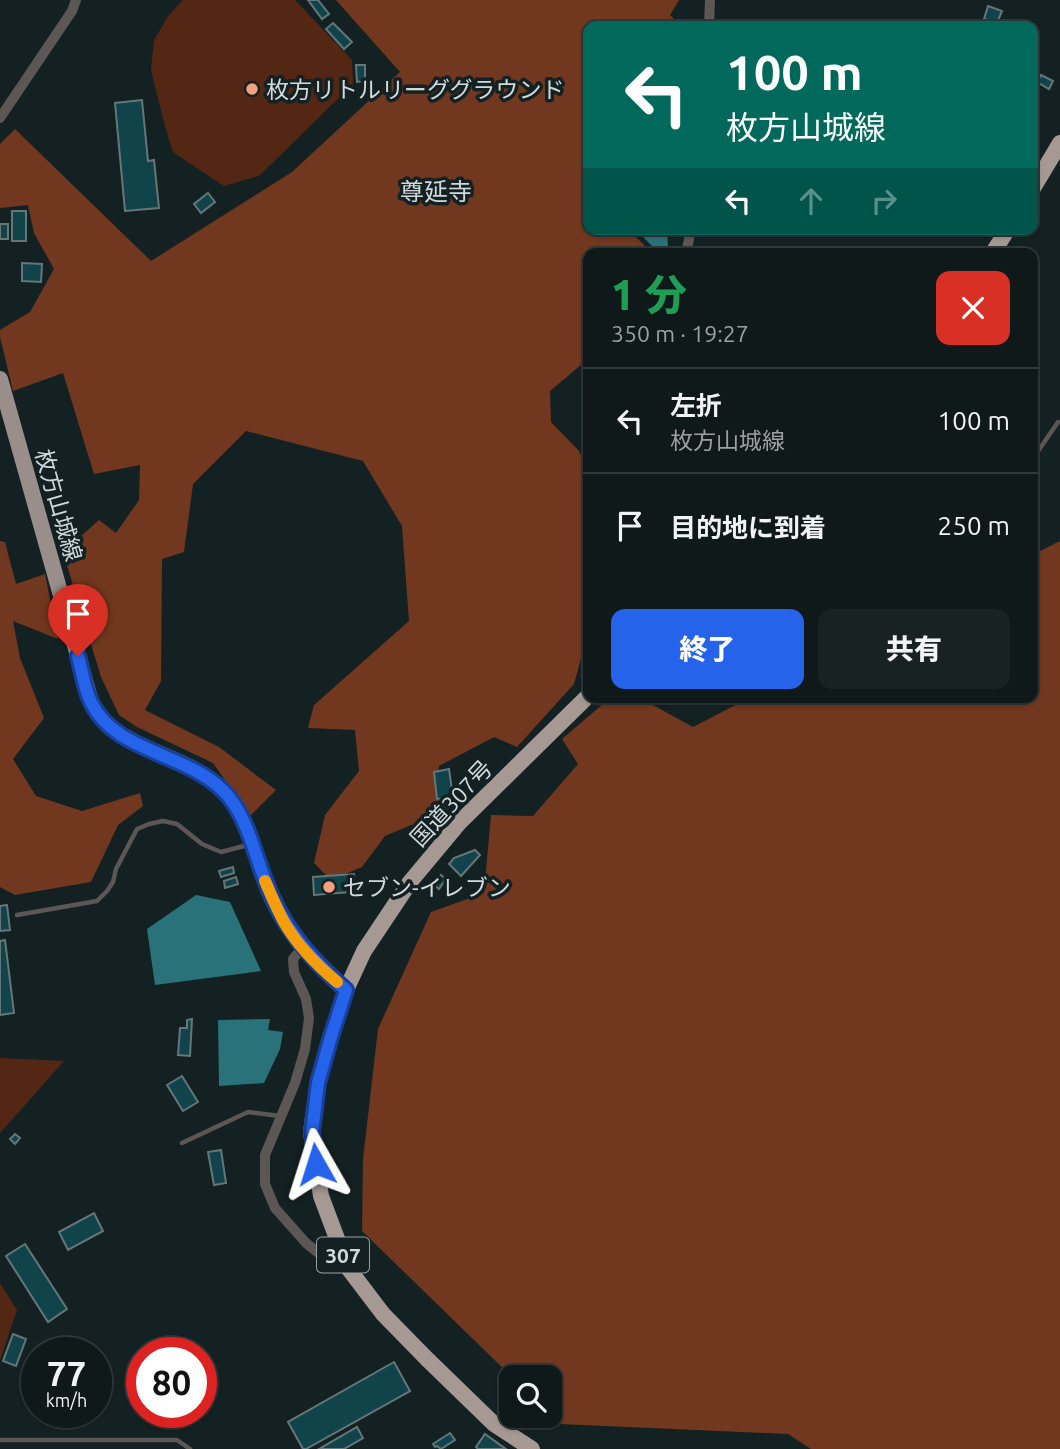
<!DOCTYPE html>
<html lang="ja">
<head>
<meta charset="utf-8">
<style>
  :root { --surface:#0f191a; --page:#182223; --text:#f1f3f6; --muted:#9ba0a2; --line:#2f3839; --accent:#2563eb }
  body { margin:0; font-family:Ubuntu,"Noto Sans JP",sans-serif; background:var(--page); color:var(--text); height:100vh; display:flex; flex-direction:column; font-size:26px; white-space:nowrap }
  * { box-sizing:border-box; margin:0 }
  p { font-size:23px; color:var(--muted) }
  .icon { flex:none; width:38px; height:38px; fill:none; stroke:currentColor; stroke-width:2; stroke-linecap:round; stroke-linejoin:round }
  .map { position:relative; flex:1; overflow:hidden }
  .sheet { position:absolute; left:583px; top:248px; width:455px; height:455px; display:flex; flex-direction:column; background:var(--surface); border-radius:14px; box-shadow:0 2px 5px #0004,0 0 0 2px var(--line) }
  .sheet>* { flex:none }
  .top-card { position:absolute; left:583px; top:21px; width:455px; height:214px; border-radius:14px; box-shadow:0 2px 5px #0004,0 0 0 2px var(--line); background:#00695c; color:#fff; overflow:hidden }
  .buttons { position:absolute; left:499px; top:1365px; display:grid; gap:14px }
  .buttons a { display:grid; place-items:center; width:63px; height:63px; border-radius:14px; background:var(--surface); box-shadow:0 2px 5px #0004,0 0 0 2px var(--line); font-size:35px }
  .speed { position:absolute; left:21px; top:1337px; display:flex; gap:14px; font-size:35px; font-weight:700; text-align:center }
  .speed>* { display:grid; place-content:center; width:91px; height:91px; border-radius:50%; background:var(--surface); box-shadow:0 2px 5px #0004,0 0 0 2px var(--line); line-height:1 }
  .speed small { font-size:18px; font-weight:400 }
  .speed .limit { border:10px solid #d22; background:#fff; color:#111 }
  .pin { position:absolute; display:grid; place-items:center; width:60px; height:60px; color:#fff; margin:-72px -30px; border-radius:50% 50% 50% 0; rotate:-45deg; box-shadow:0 0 7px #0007 }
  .pin .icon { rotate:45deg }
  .me { position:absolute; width:77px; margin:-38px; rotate:354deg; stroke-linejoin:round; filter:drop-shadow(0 0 5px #0008) }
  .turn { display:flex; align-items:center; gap:24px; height:147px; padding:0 28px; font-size:32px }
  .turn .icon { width:91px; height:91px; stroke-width:2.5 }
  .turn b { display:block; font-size:49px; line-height:60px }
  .lanes { display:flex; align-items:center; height:66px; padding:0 28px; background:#0003; justify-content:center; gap:35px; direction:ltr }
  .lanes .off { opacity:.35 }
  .round { display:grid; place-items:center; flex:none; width:74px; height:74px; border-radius:14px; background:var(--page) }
  .head { display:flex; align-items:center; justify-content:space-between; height:119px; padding:0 28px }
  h1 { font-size:42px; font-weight:800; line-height:52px; color:#1e9e55 }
  .primary-button { display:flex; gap:14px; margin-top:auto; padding:14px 28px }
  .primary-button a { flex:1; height:80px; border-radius:14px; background:var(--accent); color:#fff; font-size:28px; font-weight:800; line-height:80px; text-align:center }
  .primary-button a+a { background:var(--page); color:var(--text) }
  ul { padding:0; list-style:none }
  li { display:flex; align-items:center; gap:21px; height:105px; padding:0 28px; border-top:2px solid var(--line) }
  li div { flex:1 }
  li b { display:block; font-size:26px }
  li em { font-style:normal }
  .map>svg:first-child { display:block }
  .green { fill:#542714 }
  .forest { fill:#71381f }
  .water { fill:#2a727a }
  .building { fill:#10444a; stroke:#667577; stroke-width:2 }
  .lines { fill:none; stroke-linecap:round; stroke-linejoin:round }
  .service { stroke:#5c5654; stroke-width:4.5 }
  .minor { stroke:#5c5654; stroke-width:10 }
  .primary { stroke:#998e8a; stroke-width:16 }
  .trunk { stroke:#a69994; stroke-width:16 }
  .route-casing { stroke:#184099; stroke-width:18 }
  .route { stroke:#2563eb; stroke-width:12 }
  .slow { stroke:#f59e0b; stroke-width:12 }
  .poi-dot { fill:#f2a07f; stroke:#142123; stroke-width:2.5 }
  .labels { text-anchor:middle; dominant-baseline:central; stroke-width:7; stroke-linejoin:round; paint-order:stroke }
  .shield { fill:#142123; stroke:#98a2a3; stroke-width:2 }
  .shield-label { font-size:21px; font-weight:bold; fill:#d1d9da }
  .poi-label { font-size:23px; fill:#d1d9da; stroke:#142123; text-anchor:start }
  .street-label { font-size:23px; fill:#d1d9da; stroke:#142123 }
  .neighbourhood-label { font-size:24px; fill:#d1d9da; stroke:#142123 }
</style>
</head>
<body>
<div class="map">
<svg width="1060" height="1449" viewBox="0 0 1060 1449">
  <rect width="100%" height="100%" fill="#142123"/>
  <!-- green -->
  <g class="green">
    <polygon points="183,0 295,0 352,60 353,84 259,176 224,186 173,152 165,126 151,70 154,40 169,15"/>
    <polygon points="0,1058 64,1061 0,1133"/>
    <polygon points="0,1283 17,1310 0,1360"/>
  </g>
  <!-- forest -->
  <g class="forest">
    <polygon points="336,0 679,0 670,15 681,26 588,26 588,229 638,229 633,234 653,254 588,254 588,359 550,391 551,422 579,451 588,473 588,633 574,684 517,747 494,737 439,766 437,795 448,804 429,832 411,825 385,836 362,867 331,880 314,863 325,815 359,771 355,730 308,728 314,705 409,621 402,526 363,461 246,431 193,484 184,552 162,559 161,681 145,710 219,747 276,790 250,816 213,763 137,727 119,715 101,677 63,552 99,520 116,533 139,500 140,465 94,474 63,373 13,391 0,337 0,330 30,312 54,269 34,233 28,205 0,208 0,144 15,129 151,261 292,172 400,72"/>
    <polygon points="0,541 5,542 16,584 45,574 58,639 13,621 20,658 44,718 13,759 36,796 82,811 140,793 143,806 118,825 91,882 15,895 0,887"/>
    <polygon points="1060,541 1060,1449 811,1449 788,1434 560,1424 550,1413 550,1377 512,1377 362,1231 363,1159 378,1029 431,912 484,893 491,815 533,816 578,764 562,739 610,698 640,698 693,727 749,698 1032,698 1033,549 1038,552"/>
  </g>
  <!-- water -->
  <g class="water">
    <polygon points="647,229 667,229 668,249 666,254 660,254 642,236"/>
    <polygon points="196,895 230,902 261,971 155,985 147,929"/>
    <polygon points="270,1019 268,1030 283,1032 280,1049 264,1083 219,1086 218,1020"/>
  </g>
  <!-- building -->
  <g class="building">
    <polygon points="308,0 318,0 329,14 322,19"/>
    <polygon points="988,6 1002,11 997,23 984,19"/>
    <polygon points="333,23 352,42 344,49 326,29"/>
    <polygon points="356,65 365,65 365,81 357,82"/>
    <polygon points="1041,75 1053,81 1049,89 1037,82"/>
    <polygon points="142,100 148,161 154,160 159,208 125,211 115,103"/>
    <polygon points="208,193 215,202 201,213 194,204"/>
    <rect x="12" y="211" width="14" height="30"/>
    <rect x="0" y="224" width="8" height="15"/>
    <polygon points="22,263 42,264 41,282 22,281"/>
    <polygon points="449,769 453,797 437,799 434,772"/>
    <polygon points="450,800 457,807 447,816 441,808"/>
    <polygon points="475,850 480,855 461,876 449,864 454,858"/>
    <polygon points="233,867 234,873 221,877 219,871"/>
    <polygon points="354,874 355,886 351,892 314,895 313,877"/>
    <polygon points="441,875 446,879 439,889 434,885"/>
    <polygon points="236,877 238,884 225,888 224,881"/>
    <polygon points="7,905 10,930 0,931 0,906"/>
    <polygon points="5,940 14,1013 0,1015 0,941"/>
    <polygon points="192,1019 190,1056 178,1055 180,1028 187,1028 187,1020"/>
    <polygon points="182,1076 198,1102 183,1111 167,1085"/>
    <polygon points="15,1134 20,1138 15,1144 10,1139"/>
    <polygon points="221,1150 226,1183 214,1185 208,1152"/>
    <polygon points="94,1213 103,1231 68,1250 59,1232"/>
    <polygon points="25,1244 67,1309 48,1322 6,1256"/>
    <polygon points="13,1334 26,1339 16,1366 3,1361"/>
    <polygon points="394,1362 410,1391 306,1449 303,1449 288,1422"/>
    <polygon points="357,1427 363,1438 344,1449 319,1449"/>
    <polygon points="450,1433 455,1440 441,1449 437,1446 435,1447 433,1444"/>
    <polygon points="485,1434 506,1449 478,1449 476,1447"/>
  </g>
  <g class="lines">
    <!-- service -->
    <g class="service">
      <polyline points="1032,460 1058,422"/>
      <polyline points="17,915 97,901 107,891 113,882 116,869 137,829 149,824 163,821 177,824 202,844 221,852 248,845"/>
      <polyline points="182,1143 248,1112 280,1116"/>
      <polyline points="0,1440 177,1440 190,1449"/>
    </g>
    <!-- minor -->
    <g class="minor">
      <polyline points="709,26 710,0"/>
      <polyline points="0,118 72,11 76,0"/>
      <polyline points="686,254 691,229"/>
      <polyline points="303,947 293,959 294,972 306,999 309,1018 305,1049 295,1083 265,1155 265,1184 275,1208 306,1243 326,1259 341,1267 348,1268"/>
    </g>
    <!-- primary -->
    <path class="primary" d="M0,379L91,702C96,709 101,718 106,724C112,730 121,735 129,739C162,758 203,765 229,797C248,821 254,852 265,880C283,927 309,957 346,990"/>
    <!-- trunk -->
    <g class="trunk">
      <polyline points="1032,190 1060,143"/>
      <polyline points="992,254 1008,229"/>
      <polyline points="532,1449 494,1424 426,1358 383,1314 348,1268 321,1196 311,1132 318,1083 330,1039 346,990 364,951 410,882 460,822 588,696"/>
    </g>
  </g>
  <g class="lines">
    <defs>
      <path id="route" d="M78,656C82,670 84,688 91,702C116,755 192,752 229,797C248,821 254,852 265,880C282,927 309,957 346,990L330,1040L318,1083L312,1132L316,1164"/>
    </defs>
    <!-- route casing -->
    <use href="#route" class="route-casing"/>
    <!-- route -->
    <use href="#route" class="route"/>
    <!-- slow -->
    <path class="slow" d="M265,881C271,895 277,909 284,922C297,945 318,966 337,982"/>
  </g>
  <!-- markers -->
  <g class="poi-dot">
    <circle cx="252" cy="89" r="7"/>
    <circle cx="329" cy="887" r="7"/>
  </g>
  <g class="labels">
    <!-- shield labels -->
    <rect class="shield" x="317" y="1237.5" width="52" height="35" rx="5"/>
    <g class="shield-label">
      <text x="343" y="1255">307</text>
    </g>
    <!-- poi labels -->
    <g class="poi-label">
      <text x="266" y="89">枚方リトルリーググラウンド</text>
      <text x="343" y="887">セブン-イレブン</text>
    </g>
    <!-- street labels -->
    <g class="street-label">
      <text transform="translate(59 505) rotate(74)">枚方山城線</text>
      <text transform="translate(451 803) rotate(-47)">国道307号</text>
    </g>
    <!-- neighbourhood labels -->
    <g class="neighbourhood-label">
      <text x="436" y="191">尊延寺</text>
    </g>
  </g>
</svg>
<div class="buttons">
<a><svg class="icon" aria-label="search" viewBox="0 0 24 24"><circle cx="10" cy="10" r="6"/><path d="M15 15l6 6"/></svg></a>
</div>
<div class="speed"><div>77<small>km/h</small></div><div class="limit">80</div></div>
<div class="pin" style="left:78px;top:656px;background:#d93025"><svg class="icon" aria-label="arrive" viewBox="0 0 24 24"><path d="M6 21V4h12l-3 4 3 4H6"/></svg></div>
<svg class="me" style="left:316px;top:1164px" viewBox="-20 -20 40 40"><path d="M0-17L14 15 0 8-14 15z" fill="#2563eb" stroke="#fff" stroke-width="4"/></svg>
<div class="top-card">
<div class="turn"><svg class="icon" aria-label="left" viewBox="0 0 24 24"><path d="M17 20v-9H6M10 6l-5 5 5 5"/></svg><div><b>100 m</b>枚方山城線</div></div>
<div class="lanes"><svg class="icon" aria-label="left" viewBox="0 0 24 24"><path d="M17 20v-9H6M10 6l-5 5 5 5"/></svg><svg class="icon off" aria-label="ahead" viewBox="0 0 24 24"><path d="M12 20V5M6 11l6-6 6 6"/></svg><svg class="icon off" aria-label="right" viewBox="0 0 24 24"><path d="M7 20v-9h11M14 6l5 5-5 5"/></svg></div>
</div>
<section class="sheet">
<div class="head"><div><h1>1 分</h1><p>350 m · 19:27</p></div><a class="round" style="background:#d93025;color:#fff"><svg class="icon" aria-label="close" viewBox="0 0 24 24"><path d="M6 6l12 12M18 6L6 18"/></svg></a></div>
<ul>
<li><svg class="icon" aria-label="left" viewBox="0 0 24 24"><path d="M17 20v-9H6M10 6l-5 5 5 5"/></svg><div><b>左折</b><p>枚方山城線</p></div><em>100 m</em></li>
<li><svg class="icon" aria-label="arrive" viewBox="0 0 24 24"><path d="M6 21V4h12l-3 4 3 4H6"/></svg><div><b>目的地に到着</b></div><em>250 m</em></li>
</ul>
<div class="primary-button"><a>終了</a><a>共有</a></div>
</section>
</div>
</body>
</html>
